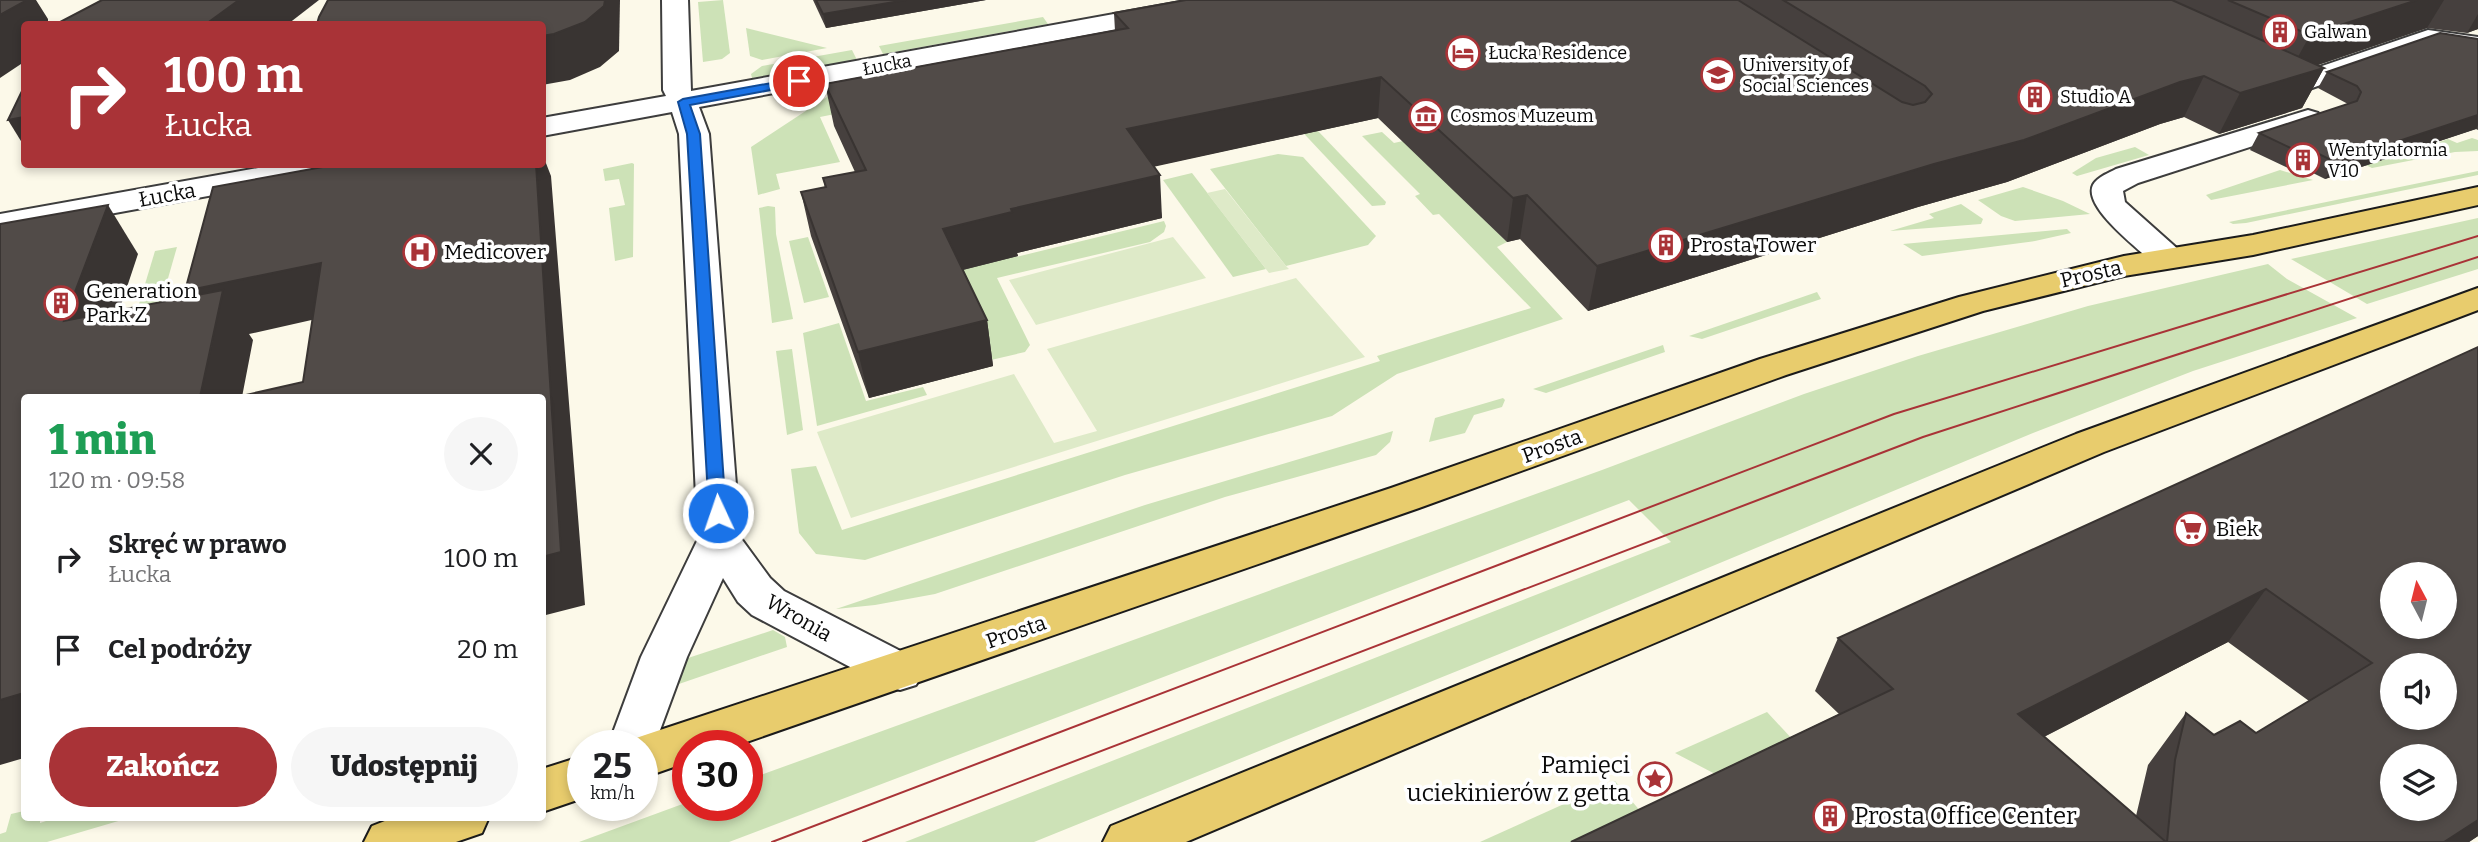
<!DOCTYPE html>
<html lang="pl">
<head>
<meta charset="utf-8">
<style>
  :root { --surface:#fff; --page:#f6f6f6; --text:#202124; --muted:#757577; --accent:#a93337 }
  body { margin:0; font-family:Bitter,serif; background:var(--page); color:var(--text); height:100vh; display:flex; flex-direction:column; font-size:26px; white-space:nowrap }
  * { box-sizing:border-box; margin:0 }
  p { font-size:23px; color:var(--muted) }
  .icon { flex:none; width:38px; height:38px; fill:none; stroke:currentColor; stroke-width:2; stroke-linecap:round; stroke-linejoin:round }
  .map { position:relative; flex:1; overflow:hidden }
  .details { position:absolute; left:21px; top:394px; width:525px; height:427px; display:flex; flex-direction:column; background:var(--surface); border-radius:7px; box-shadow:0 4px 10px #0003 }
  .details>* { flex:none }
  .banner { position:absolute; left:21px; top:21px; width:525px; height:147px; border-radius:7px; box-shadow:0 4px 10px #0003; background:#a93337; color:#fff; overflow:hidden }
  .needle { width:46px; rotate:353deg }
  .buttons { position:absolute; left:2380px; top:562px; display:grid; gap:14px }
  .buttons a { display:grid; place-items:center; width:77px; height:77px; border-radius:50%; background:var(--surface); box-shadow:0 4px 10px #0003; font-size:35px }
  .speed { position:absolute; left:567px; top:730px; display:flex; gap:14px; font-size:35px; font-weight:700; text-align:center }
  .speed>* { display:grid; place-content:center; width:91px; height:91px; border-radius:50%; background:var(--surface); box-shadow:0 4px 10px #0003; line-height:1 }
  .speed small { font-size:18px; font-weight:400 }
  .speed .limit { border:10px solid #d22; background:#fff; color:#111 }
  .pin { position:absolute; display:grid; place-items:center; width:60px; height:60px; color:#fff; margin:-30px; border:4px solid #fff; border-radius:50%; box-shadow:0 2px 7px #0007 }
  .me { position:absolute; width:77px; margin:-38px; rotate:357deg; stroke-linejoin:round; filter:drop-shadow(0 0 5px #0008) }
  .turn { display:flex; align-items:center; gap:24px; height:147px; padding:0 28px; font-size:32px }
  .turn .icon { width:91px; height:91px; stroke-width:2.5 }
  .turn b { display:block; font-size:49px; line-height:60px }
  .round { display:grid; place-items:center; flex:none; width:74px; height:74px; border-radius:37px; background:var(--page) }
  .overview { display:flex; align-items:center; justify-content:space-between; height:119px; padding:0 28px }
  h1 { font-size:42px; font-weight:800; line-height:52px; color:#1e9e55 }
  .action { display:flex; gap:14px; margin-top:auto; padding:14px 28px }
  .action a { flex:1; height:80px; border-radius:42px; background:var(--accent); color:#fff; font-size:28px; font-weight:800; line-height:80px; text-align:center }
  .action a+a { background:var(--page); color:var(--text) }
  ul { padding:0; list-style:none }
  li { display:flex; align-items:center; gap:21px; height:91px; padding:0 28px }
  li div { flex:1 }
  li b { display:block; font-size:26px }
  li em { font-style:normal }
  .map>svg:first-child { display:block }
  .green { fill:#cde2b7 }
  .pitch { fill:#deeac8 }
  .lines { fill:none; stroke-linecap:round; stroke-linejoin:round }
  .minor-casing { stroke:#3d3d3d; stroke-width:4 }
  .major-casing { stroke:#1b1b1b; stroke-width:4 }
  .minor { fill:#fff; fill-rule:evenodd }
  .major { fill:#e8cc6d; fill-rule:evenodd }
  .tram { stroke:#a93337; stroke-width:2 }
  .wall { fill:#46403e; fill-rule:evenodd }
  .shaded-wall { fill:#393432 }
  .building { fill:#514b48; stroke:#393432; stroke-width:2; fill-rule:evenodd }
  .route { fill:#1a73e8; stroke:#114b97; stroke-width:2 }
  .labels { text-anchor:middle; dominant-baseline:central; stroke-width:7; stroke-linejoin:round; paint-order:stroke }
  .far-poi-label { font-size:18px; fill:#0a0a0a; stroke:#fff; text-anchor:start }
  .far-street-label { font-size:18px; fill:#0a0a0a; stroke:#fff }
  .street-label { font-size:21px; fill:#0a0a0a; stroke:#fff }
  .poi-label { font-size:21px; fill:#0a0a0a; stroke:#fff; text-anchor:start }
  .near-poi-label { font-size:24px; fill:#0a0a0a; stroke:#fff; text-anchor:end }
</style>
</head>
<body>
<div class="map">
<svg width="2478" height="842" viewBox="0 0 2478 842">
  <rect width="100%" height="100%" fill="#fcf9e9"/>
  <!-- green -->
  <g class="green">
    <polygon points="723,0 730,53 722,59 703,62 698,2"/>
    <polygon points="1043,17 1048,24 883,54 879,46"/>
    <polygon points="746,28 827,48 762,60 750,56"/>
    <polygon points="852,50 857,60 752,78 751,74 762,66"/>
    <polygon points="830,95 915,98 820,117 840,162 776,174 780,189 758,195 751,147"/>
    <polygon points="1293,122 1318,131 1386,202 1385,205 1372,206"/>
    <polygon points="1382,132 1394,143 1403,141 1507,242 1497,247 1563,319 1397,374 1332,416 1125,475 865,560 816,554 799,533 791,469 816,466 842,530 1380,361 1377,356 1531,308 1439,214 1433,215 1415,196 1420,194 1362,136"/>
    <polygon points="2307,138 2373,139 2405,154 2448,139 2457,143 2472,138 2478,140 2478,151 2455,152 2372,168"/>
    <polygon points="2135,147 2149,155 2077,176 2072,173 2096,158"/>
    <polygon points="1278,154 1303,157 1376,236 1368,245 1286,266 1210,169"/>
    <polygon points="632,163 634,164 633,257 615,261 609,208 625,205 619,179 605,181 603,169"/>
    <polygon points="2280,170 2313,180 2211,200 2206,195"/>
    <polygon points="2478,171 2478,175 2246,223 2233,224 2229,222"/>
    <polygon points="1192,173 1266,269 1233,277 1163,180"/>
    <polygon points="2023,187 2063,201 2090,214 2015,221 2001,216 1978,200"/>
    <polygon points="1961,204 1983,219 1981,224 1890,231 1934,218 1929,214"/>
    <polygon points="768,206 775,207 776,234 793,319 772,323 759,208"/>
    <polygon points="2478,218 2478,269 2367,304 2291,259"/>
    <polygon points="1164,221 1166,226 1164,232 1150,242 997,278 1030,345 1025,352 991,360 932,234 1016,257"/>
    <polygon points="2067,229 2071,233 2035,241 1922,256 1903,244"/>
    <polygon points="808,237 829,297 804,303 789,241"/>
    <polygon points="177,247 144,362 120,367 155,251"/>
    <polygon points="2268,264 2287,279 2357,318 2193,371 2033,433 1561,629 1034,842 905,842 1671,542 1629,500 729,842 579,842 688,802 688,805 747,805 747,780 1602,470 1804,394 1918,356 2088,306"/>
    <polygon points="1817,292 1821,299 1702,339 1689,336"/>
    <polygon points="839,323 866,401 923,387 927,395 817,426 803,333"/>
    <polygon points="1663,345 1665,352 1546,393 1533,389"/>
    <polygon points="792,349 803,430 787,435 776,351"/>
    <polygon points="1503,398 1505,400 1502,407 1474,415 1465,433 1429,442 1435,418"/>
    <polygon points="1393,431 1390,442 1376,455 1225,497 935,594 875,605 836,609 1145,505"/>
    <polygon points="773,630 785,637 787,647 676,685 685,659"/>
    <polygon points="1767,712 1794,741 1719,776 1675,753"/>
    <polygon points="1615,781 1641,812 1579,842 1480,842"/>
    <polygon points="24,811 24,817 40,817 40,823 58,817 132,817 47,842 0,842 0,834 6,832 11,814"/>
  </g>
  <!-- pitch -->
  <g class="pitch">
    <polygon points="1225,189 1286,266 1289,269 1269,273 1207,193"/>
    <polygon points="1173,237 1206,278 1036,325 1009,280"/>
    <polygon points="1296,278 1365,357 851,518 817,432 1014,374 1054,443 1097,431 1047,349"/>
  </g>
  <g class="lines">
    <defs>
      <g id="minor">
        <polygon points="662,0 688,0 691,91 1191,0 1245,0 1241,5 1232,8 699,107 709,134 740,537 770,578 784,591 916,659 923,672 916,685 900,690 884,685 752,615 738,602 723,578 687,657 649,760 642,763 642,746 608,746 641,657 698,539 679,134 672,112 542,136 542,118 666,96 663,90"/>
        <polygon points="2428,30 2478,37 2478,53 2430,46 2298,93 2288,95 2278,93 2274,87 2278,81"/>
        <path d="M2308,110L2318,113L2322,119L2318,125L2138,183L2123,191L2125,202L2180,251L2185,258L2180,265L2168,268L2156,265C2141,251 2082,207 2093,185C2097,177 2109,173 2116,169Z"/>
        <polygon points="280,164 349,164 345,170 334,173 0,234 0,214"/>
      </g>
      <g id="major">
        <polygon points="2478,187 2478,205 2253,255 2124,276 1983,311 1786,375 1419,508 735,746 688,746 688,762 642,778 642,746 623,746 625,742 642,736 1391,488 1760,359 1959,297 2124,256 2253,235"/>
        <polygon points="2478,288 2478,310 2104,452 1186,842 1103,842 1111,826 2076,434"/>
        <polygon points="583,756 583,798 542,812 542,769"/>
        <polygon points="395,817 489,817 482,833 456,842 364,842 372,826"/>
      </g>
    </defs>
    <!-- minor casing -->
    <use href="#minor" class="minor-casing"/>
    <!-- major casing -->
    <use href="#major" class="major-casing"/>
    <!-- minor -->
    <use href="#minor" class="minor"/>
    <!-- major -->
    <use href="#major" class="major"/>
    <!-- tram -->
    <g class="tram">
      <polyline points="772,842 1894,414 2478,236"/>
      <polyline points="863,842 1923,437 2478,257"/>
    </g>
  </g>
  <!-- wall -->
  <g class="wall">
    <polygon points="813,0 986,0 826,28"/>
    <polygon points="1186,0 2478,0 2478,29 2467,33 2427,28 2318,65 2324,68 2302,108 2219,134 2184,117 2160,124 2007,182 1918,207 1588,311 1520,239 1507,242 1378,118 1154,166 1162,218 1017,253 1018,256 963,270 987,320 993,366 869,398 811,236 801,192 825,188 823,178 855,172 834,126 825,84 1115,31 1114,13"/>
    <polygon points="2478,39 2478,130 2476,129 2325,179 2297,165 2288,168 2250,150 2259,133 2348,104 2318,88 2327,72"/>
    <path d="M2478,347V836L2469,842H1571L1839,714L1815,691L1838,638ZM2228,642L2309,701L2256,733L2214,735L2186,713L2148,765L2136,816L2044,737Z"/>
  </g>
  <!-- shaded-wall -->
  <g class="shaded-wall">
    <polygon points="25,0 36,0 48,19 48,24 24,24 24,62 0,78 0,15"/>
    <polygon points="239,0 319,0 288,24 206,24"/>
    <polygon points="605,0 620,0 619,51 600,67 570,80 542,85 542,36"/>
    <polygon points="906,0 986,0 826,28 823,14"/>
    <polygon points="2417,0 2444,0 2427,28 2288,75 2310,35"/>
    <polygon points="2478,14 2478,29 2467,33"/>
    <polygon points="2324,68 2302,108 2219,134 2240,93"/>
    <polygon points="2204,76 2184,117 2160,124 2007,182 1918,207 1588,311 1597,266 1934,164 2180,82"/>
    <polygon points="1381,77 1378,118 1130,172 1127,129"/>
    <polygon points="2478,115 2478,125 2476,129 2325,179 2335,162"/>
    <polygon points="24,117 24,146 8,120"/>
    <polygon points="2307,148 2297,165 2288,168 2297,151"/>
    <polygon points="542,153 551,176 585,605 542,616 536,164 542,164"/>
    <polygon points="37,164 60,164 39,168"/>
    <polygon points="1160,175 1162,218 1017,253 1018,256 950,273 943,229 1011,209"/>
    <polygon points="1527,195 1520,239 1507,242 1513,198"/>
    <polygon points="108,205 138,254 99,371 64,321"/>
    <polygon points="321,263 347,312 249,334 253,340 242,397 200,397 213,338 185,291"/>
    <polygon points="987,320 993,366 869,398 858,352"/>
    <polygon points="2266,589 2228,642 1987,766 2018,714"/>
    <polygon points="24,693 24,758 0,765 0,700"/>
    <polygon points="2478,820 2478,836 2469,842 2444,842"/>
  </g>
  <!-- building -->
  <g class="building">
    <polygon points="0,0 25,0 25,1 0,15"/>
    <polygon points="102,0 239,0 206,24 57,24 58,23"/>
    <polygon points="328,0 605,0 604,6 585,22 554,34 542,36 542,24 317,24 319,17"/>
    <polygon points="816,0 906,0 823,14"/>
    <polygon points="1186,0 1738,0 1902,102 1913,105 1925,102 1932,94 1925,86 1783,0 2172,0 2324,68 2240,93 2204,76 2180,82 2024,140 1934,164 1597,266 1527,195 1513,198 1381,77 1127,129 1160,175 1011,209 1012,212 943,229 987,320 858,352 801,192 826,187 823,178 866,170 825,84 1128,28 1114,13"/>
    <polygon points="2228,0 2417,0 2310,35"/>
    <polygon points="2440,33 2478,39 2478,115 2335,162 2307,148 2297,151 2259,133 2357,101 2361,92 2357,86 2327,72"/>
    <polygon points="24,87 24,117 8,120"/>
    <polygon points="339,164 536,164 561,552 542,557 542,397 237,397 303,382 321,263 185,291 213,187"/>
    <polygon points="108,205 64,321 223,290 200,397 24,397 24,693 0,700 0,224"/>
    <path d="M2478,347V820L2444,842H2167L2175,760L2186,713L2214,735L2240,721L2256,733L2372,663L2266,589L2018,714L2166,842H1571L1893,689L1838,638ZM2392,574H2445V626H2392ZM2392,665H2445V718H2392ZM2392,756H2445V808H2392Z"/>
  </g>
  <!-- route -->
  <polygon class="route" points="799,78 803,79 803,84 690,105 700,134 726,513 718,519 709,513 687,134 678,102 683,99"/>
  <!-- icons -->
  <defs>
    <symbol id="building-ring" viewBox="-11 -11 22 22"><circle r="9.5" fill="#fff" stroke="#a93337" stroke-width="1.5"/><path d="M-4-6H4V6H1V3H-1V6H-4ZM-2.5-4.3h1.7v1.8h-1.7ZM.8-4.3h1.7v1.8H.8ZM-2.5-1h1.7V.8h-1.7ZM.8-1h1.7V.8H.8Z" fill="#a93337"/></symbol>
    <symbol id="hotel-ring" viewBox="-11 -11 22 22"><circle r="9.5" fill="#fff" stroke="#a93337" stroke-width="1.5"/><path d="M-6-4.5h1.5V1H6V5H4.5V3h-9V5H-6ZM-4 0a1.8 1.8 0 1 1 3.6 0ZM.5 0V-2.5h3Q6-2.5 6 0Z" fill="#a93337"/></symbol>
    <symbol id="university-ring" viewBox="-11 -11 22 22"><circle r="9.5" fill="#fff" stroke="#a93337" stroke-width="1.5"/><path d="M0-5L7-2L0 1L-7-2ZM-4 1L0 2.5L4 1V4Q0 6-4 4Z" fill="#a93337"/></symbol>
    <symbol id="museum-ring" viewBox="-11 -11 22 22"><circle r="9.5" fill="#fff" stroke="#a93337" stroke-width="1.5"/><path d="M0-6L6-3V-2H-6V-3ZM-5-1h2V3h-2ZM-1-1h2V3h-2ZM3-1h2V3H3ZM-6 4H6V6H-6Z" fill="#a93337"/></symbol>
    <symbol id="hospital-ring" viewBox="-11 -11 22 22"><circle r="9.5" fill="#fff" stroke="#a93337" stroke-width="1.5"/><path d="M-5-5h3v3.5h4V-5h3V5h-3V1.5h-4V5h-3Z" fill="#a93337"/></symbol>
    <symbol id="supermarket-ring" viewBox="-11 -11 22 22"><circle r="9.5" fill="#fff" stroke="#a93337" stroke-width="1.5"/><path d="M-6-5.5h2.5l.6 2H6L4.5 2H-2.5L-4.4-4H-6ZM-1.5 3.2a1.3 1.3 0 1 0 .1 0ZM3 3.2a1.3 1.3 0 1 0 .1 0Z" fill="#a93337"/></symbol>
    <symbol id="sight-ring" viewBox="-11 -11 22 22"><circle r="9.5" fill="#fff" stroke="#a93337" stroke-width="1.5"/><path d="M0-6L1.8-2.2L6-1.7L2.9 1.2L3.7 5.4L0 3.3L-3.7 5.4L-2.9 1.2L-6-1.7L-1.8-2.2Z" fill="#a93337"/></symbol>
  </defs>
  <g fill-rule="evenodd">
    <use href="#building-ring" x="2261" y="13" width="38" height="38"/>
    <use href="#hotel-ring" x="1444" y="34" width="38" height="38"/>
    <use href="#university-ring" x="1699" y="56" width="38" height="38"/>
    <use href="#building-ring" x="2016" y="78" width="38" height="38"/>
    <use href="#museum-ring" x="1407" y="97" width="38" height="38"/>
    <use href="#building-ring" x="2284" y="141" width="38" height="38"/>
    <use href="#building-ring" x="1647" y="226" width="38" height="38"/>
    <use href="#hospital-ring" x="401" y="233" width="38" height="38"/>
    <use href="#building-ring" x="42" y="284" width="38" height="38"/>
    <use href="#supermarket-ring" x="2172" y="510" width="38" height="38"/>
    <use href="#sight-ring" x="1636" y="760" width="38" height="38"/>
    <use href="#building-ring" x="1811" y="797" width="38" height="38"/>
  </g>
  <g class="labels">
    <!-- far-poi labels -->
    <g class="far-poi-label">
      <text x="2304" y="32">Galwan</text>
      <text x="1488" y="53">Łucka Residence</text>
      <text x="1742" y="65">University of<tspan x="1742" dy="21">Social Sciences</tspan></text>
      <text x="2060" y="97">Studio A</text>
      <text x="1450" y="116">Cosmos Muzeum</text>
      <text x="2328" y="150">Wentylatornia<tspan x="2328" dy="21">V10</tspan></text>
    </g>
    <!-- far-street labels -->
    <g class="far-street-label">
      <text transform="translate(887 65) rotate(-11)">Łucka</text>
    </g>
    <!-- street labels -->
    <g class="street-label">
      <text transform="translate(167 195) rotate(-10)">Łucka</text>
      <text transform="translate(2091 274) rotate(-13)">Prosta</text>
      <text transform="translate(1552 446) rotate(-20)">Prosta</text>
      <text transform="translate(799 618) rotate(30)">Wronia</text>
      <text transform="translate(1016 632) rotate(-19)">Prosta</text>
    </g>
    <!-- poi labels -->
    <g class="poi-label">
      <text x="1690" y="245">Prosta Tower</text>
      <text x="444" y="252">Medicover</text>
      <text x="86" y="291">Generation<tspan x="86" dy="24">Park Z</tspan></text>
      <text x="2216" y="529">Biek</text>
    </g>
    <!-- near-poi labels -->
    <g class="near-poi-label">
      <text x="1630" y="765">Pamięci<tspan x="1630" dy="28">uciekinierów z getta</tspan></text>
      <text x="1854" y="816" text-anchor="start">Prosta Office Center</text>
    </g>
  </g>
</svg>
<div class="buttons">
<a><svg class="needle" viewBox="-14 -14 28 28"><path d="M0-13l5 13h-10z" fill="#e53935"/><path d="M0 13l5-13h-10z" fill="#757577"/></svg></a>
<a><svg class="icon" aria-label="sound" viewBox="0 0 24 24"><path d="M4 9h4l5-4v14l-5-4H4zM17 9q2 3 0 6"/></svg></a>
<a><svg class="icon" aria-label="layers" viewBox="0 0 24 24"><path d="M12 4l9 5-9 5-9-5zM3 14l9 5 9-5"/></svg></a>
</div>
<div class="speed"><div>25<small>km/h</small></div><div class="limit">30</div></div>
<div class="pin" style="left:799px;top:81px;background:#d93025"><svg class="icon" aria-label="arrive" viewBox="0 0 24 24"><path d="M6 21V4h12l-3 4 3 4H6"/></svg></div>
<svg class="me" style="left:718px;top:513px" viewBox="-20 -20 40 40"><circle r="17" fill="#1a73e8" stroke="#fff" stroke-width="3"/><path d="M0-11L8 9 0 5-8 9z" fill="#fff"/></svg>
<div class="banner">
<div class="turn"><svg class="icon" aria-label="right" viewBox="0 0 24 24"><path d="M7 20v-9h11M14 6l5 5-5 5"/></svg><div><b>100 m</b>Łucka</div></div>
</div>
<section class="details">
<div class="overview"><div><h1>1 min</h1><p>120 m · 09:58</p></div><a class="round"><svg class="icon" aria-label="close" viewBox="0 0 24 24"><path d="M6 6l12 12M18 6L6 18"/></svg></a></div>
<ul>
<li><svg class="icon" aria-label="right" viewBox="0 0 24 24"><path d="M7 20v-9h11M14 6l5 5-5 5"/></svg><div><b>Skręć w prawo</b><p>Łucka</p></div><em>100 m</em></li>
<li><svg class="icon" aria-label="arrive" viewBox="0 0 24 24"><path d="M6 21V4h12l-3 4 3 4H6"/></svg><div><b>Cel podróży</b></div><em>20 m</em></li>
</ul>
<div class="action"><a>Zakończ</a><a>Udostępnij</a></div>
</section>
</div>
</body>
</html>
